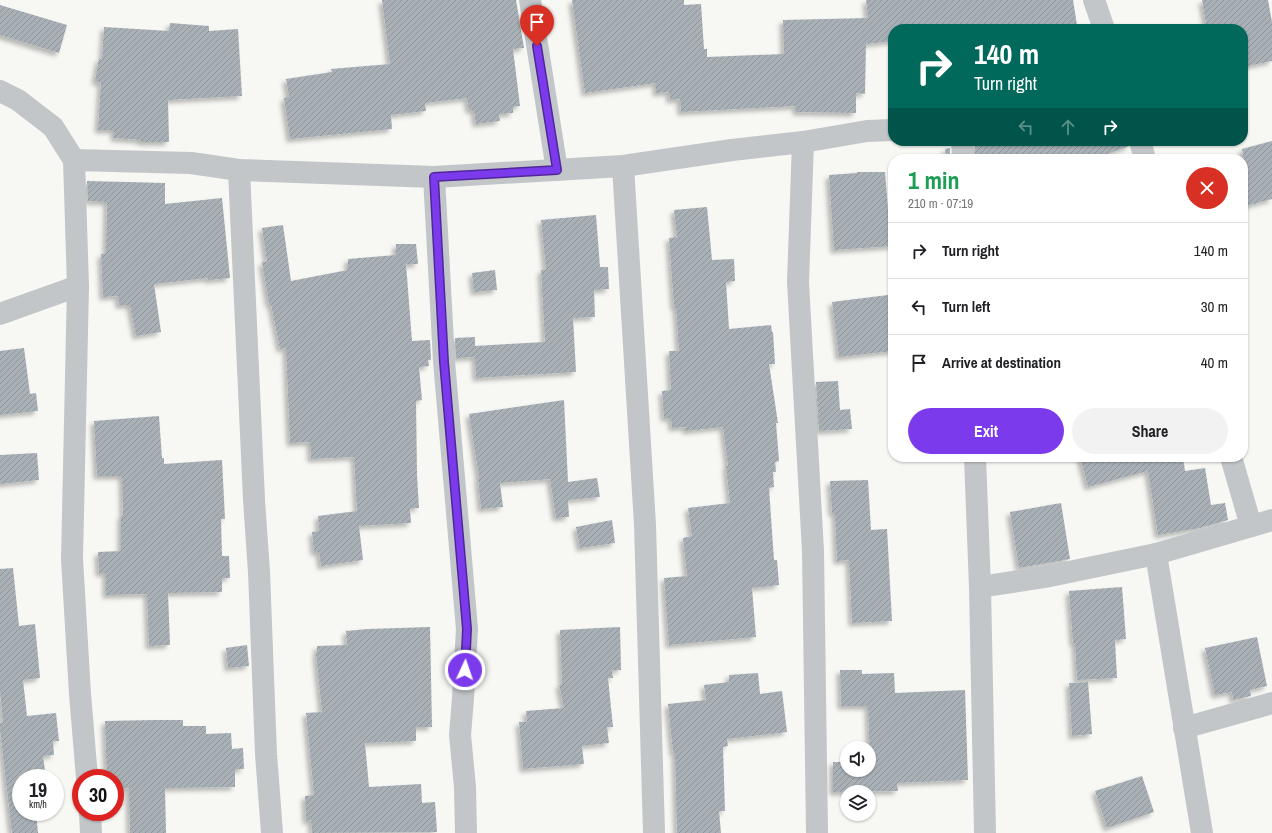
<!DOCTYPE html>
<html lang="en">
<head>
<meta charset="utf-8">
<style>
  :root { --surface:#fff; --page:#f2f2f2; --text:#202124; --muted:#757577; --line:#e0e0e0; --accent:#7c3aed }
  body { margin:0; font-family:"Archivo Narrow",sans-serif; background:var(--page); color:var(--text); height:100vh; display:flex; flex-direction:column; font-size:15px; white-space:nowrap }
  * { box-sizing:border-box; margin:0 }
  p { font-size:13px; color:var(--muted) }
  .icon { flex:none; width:22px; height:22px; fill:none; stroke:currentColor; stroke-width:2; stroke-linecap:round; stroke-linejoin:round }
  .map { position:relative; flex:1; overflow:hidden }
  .panel { position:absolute; left:888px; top:154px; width:360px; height:308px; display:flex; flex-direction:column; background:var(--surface); border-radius:16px; box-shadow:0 1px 3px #0004 }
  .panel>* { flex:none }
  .banner { position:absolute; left:888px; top:24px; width:360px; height:122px; border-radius:16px; box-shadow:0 1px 3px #0004; background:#00695c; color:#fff; overflow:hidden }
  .fabs { position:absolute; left:840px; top:741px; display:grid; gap:8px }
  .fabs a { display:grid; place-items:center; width:36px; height:36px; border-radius:50%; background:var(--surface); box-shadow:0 1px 3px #0004; font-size:20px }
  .speed { position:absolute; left:12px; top:769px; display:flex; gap:8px; font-size:20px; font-weight:700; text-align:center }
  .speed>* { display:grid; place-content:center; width:52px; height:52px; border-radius:50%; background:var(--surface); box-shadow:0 1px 3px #0004; line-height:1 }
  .speed small { font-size:10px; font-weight:400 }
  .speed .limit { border:6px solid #d22; background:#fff; color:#111 }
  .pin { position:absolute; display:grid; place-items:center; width:34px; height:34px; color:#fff; margin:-41px -17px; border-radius:50% 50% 50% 0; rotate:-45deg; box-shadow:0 0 4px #0007 }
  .pin .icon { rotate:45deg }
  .me { position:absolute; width:44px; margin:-22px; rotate:3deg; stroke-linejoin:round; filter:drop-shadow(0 0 3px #0008) }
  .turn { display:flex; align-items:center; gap:14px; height:84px; padding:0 20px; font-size:18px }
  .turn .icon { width:52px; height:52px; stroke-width:2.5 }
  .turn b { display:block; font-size:28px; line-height:34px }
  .lanes { display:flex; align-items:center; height:38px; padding:0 20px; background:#0003; justify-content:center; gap:20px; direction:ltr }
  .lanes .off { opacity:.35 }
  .round { display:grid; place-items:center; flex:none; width:42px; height:42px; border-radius:21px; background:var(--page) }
  .head { display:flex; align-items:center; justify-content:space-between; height:68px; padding:0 20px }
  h1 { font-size:24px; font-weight:700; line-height:30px; color:#1e9e55 }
  .primary-button { display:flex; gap:8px; margin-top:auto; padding:8px 20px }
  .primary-button a { flex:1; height:46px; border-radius:24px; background:var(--accent); color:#fff; font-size:16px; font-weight:700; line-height:46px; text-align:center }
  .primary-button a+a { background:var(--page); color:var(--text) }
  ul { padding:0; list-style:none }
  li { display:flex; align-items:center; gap:12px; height:56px; padding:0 20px; border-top:1px solid var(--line) }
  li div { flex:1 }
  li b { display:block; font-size:15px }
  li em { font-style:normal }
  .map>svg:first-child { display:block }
  .building { fill:url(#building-hatch); filter:url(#shadow) }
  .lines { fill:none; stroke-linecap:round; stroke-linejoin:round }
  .minor { stroke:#c2c6c9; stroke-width:22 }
  .route-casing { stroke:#51269a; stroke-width:10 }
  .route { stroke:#7c3aed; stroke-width:7 }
</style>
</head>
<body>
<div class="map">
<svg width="1272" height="833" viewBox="0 0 1272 833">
  <defs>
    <pattern id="building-hatch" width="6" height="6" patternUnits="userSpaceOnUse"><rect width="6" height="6" fill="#a9b1b7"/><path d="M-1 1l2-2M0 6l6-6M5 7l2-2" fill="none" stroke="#8d959a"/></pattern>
    <filter id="shadow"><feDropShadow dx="-3.5" dy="3.5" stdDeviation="2" flood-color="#0004"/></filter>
  </defs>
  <rect width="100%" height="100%" fill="#f7f7f4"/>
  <!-- building -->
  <g class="building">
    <polygon points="382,0 516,0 524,48 513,49 520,106 513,107 513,113 499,114 500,121 476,124 474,110 469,110 467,98 425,103 426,111 391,115 392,129 290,139 284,98 289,97 286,79 332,72 331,69 390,64"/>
    <polygon points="572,0 684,0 684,5 701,4 704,49 707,49 707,57 784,54 783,20 868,18 866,0 1073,0 1077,25 1050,29 893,29 893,41 866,44 865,94 856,93 856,113 796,112 796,106 681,112 680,99 670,100 669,92 656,93 656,83 585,93"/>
    <polygon points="1202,0 1268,0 1272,22 1272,61 1243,67 1243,29 1207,29"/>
    <polygon points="0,5 67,25 59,53 0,35"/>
    <polygon points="170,23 209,26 209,31 238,29 242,96 168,100 169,142 141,142 141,140 114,138 114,130 98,130 101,83 95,81 99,58 102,60 104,27 169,31"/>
    <polygon points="990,141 1128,141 1129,146 1094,159 975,159 975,144"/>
    <polygon points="1272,141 1272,199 1243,207 1243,154 1242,149"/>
    <polygon points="950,148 950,159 946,159 945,149"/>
    <polygon points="857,172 885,172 888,210 893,209 893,246 834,250 829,175 857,173"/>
    <polygon points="87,181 165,183 165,204 222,198 230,278 208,280 208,278 154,284 161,332 136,336 130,305 119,305 118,296 103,297 101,254 106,254 107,202 88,201"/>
    <polygon points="707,207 712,260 734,259 735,281 726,282 729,329 771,325 772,332 773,332 775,364 769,364 778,423 776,423 779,461 775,462 776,472 773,472 774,487 769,488 774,560 777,560 779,585 752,588 756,637 669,645 664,578 687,576 683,538 692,536 688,508 730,503 726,466 728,466 723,427 686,431 686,427 672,428 671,418 664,418 662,391 671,390 669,351 679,351 676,307 674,307 669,238 677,237 674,210"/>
    <polygon points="596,215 600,267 608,267 609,289 594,290 595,317 573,318 576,372 476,378 475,357 456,358 455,338 475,337 475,346 545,342 541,270 546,270 541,220"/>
    <polygon points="283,225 291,281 348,270 348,259 396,255 396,244 416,244 418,264 406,264 412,341 430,340 431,360 428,360 429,366 419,367 422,400 416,401 417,475 419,508 410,508 411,523 359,526 363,560 321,566 319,552 314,552 312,532 319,531 318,516 357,511 354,457 311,459 310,442 290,443 286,348 280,349 271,304 269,304 262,262 267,262 262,228"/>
    <polygon points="495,270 497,290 474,292 472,273"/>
    <polygon points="888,295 893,336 893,351 839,357 832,302"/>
    <polygon points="24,348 30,394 36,393 38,411 0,415 0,351"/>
    <polygon points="838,381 840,410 850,409 852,429 819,431 816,382"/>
    <polygon points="564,400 568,482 597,478 600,497 568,500 569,517 556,518 550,479 500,483 503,507 481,509 478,478 479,477 469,414"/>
    <polygon points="159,416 162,458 164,458 164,464 222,460 225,519 221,519 222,556 229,556 230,578 222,578 222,592 168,593 170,645 149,646 147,594 106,595 106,573 99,573 98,552 121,551 121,516 123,515 122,476 97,476 94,421"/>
    <polygon points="37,453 39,480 0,484 0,455"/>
    <polygon points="1080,457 1183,457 1185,471 1205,468 1211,505 1225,503 1228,520 1200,528 1158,535 1148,471 1088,487"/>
    <polygon points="868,480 871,530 887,529 892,621 852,623 849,560 837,561 835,513 832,513 830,481"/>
    <polygon points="1061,503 1070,559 1019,568 1010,512"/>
    <polygon points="612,520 615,543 580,548 576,527"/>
    <polygon points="13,568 19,626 35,624 40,678 23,680 27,716 56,713 59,741 53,741 54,755 43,756 46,778 21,778 21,812 36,812 38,833 12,833 0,730 0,723 3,723 0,691 0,569"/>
    <polygon points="1122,587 1126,639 1115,640 1117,678 1077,680 1075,643 1073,643 1069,591"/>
    <polygon points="430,627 432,727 416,727 416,741 365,743 369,787 421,784 422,803 435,802 437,832 312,833 311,820 306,821 305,796 314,795 306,713 322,712 316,654 317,654 317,646 347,645 346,631 368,629"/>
    <polygon points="620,627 621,670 612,670 613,678 608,678 613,727 607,727 609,743 582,746 584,764 523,769 519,722 527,722 526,711 564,708 559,685 562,684 560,630"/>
    <polygon points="1257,637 1267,686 1250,690 1251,696 1233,700 1232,692 1215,695 1205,648"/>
    <polygon points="247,645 249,666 228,668 226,648"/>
    <polygon points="840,670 862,670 862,674 894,673 895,693 965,690 968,780 897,783 898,791 833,792 833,762 847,762 847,770 869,770 869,761 870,761 868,706 841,706"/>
    <polygon points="758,673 760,694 782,691 787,732 727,739 728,746 723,747 725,811 719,811 721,833 677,833 675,752 673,752 668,704 706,700 704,685 729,682 729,675"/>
    <polygon points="1088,682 1092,734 1072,736 1069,683"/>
    <polygon points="154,720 183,720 183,726 206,726 206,734 231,733 232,749 243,748 244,769 235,769 235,787 165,788 166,833 130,833 129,788 115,789 115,778 107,778 105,721"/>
    <polygon points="1142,776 1154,812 1107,828 1095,791"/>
  </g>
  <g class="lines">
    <!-- minor -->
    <g class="minor">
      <polyline points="530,0 557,170"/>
      <polyline points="1094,0 1104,29"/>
      <polyline points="0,91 18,100 53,127 74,160 78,286 72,559 80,694 87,778"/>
      <polyline points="962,141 963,159"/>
      <polyline points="1140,141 1145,159"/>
      <polyline points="803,142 798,282 813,551 817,833"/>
      <polyline points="74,160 191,163 239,170 434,177 623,166 732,150 803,142 867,131 893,130"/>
      <polyline points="623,166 645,525 654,833"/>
      <polyline points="239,170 254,500 259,572 266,754 272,833"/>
      <polyline points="434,177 444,361 467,629 463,698 460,735 465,787 466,833"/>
      <polyline points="0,314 78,286"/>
      <polyline points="975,457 980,587 985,833"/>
      <polyline points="1231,457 1251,526"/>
      <polyline points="1156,554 1202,833"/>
      <polyline points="980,587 1045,577 1156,554 1272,520"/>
      <polyline points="1184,728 1272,703"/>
      <polyline points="90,812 91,833"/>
    </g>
  </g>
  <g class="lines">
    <defs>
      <polyline id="route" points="465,670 467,629 444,362 434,177 557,170 537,46"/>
    </defs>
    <!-- route casing -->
    <use href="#route" class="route-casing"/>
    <!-- route -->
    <use href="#route" class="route"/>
  </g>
</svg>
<div class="fabs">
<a><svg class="icon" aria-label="sound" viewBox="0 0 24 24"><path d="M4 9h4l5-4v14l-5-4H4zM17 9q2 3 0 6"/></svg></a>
<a><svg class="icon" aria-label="layers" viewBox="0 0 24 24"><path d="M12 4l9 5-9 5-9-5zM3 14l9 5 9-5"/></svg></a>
</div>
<div class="speed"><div>19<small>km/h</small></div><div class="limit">30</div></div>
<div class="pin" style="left:537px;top:46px;background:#d93025"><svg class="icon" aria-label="arrive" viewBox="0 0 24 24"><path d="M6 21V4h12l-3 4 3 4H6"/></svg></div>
<svg class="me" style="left:465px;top:670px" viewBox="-20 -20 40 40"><circle r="17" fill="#7c3aed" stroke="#fff" stroke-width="3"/><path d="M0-11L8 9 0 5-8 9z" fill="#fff"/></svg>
<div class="banner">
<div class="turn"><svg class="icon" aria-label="right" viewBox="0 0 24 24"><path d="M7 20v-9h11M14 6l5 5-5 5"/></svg><div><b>140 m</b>Turn right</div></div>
<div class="lanes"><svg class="icon off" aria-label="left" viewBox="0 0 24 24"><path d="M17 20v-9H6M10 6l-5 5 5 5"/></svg><svg class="icon off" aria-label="ahead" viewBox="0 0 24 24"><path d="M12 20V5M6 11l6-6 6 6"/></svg><svg class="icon" aria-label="right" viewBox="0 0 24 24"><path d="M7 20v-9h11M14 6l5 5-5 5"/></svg></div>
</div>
<section class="panel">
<div class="head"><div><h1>1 min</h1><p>210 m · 07:19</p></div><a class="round" style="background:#d93025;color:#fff"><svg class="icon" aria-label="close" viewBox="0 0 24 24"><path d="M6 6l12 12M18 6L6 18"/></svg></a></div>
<ul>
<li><svg class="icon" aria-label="right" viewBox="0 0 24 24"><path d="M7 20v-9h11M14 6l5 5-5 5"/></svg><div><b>Turn right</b></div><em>140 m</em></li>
<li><svg class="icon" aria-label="left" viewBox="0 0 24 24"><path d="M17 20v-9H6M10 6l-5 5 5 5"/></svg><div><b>Turn left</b></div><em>30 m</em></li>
<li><svg class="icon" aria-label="arrive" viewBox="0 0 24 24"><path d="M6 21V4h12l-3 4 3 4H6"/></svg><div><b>Arrive at destination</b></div><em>40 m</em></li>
</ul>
<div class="primary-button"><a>Exit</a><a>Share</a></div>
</section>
</div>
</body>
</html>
